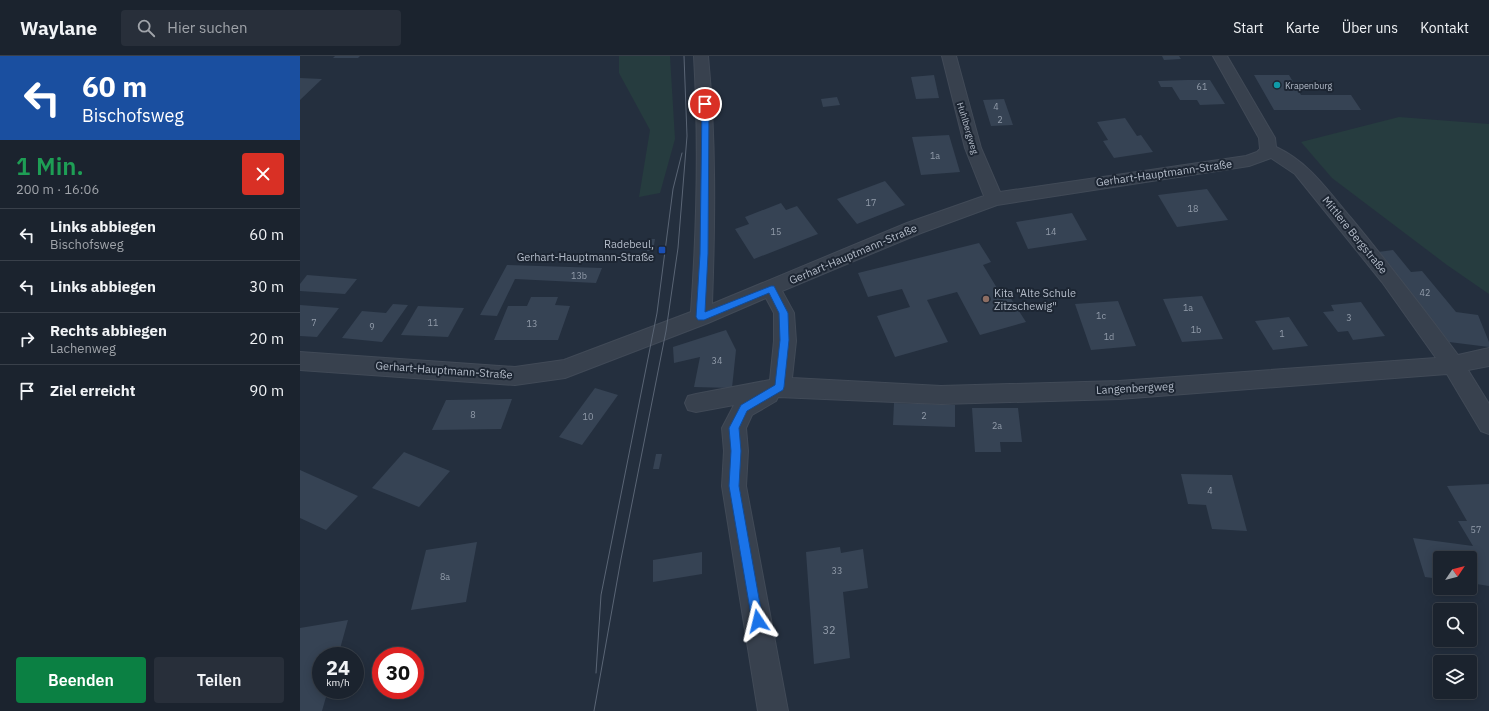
<!DOCTYPE html>
<html lang="de">
<head>
<meta charset="utf-8">
<style>
  :root { --surface:#1b232e; --page:#282f3a; --text:#f1f3f6; --muted:#a0a4aa; --line:#39404a; --accent:#0b8043 }
  body { margin:0; font-family:"IBM Plex Sans",sans-serif; background:var(--page); color:var(--text); height:100vh; display:flex; flex-direction:column; font-size:15px; white-space:nowrap }
  * { box-sizing:border-box; margin:0 }
  p { font-size:13px; color:var(--muted) }
  .icon { flex:none; width:22px; height:22px; fill:none; stroke:currentColor; stroke-width:2; stroke-linecap:round; stroke-linejoin:round }
  .map { position:relative; flex:1; overflow:hidden }
  .drawer { display:flex; flex-direction:column; background:var(--surface); width:300px }
  .drawer>* { flex:none }
  .banner { background:#1a4fa0; color:#fff; overflow:hidden }
  .needle { width:26px; rotate:55deg }
  .tools { position:absolute; left:1133px; top:495px; display:grid; gap:8px }
  .tools a { display:grid; place-items:center; width:44px; height:44px; border-radius:4px; background:var(--surface); box-shadow:0 2px 10px #0003,0 0 0 1px var(--line); font-size:20px }
  .speed { position:absolute; left:12px; top:591px; display:flex; gap:8px; font-size:20px; font-weight:700; text-align:center }
  .speed>* { display:grid; place-content:center; width:52px; height:52px; border-radius:50%; background:var(--surface); box-shadow:0 2px 10px #0003,0 0 0 1px var(--line); line-height:1 }
  .speed small { font-size:10px; font-weight:400 }
  .speed .limit { border:6px solid #d22; background:#fff; color:#111 }
  .pin { position:absolute; display:grid; place-items:center; width:34px; height:34px; color:#fff; margin:-17px; border:2px solid #fff; border-radius:50%; box-shadow:0 1px 4px #0007 }
  .me { position:absolute; width:44px; margin:-22px; rotate:350deg; stroke-linejoin:round; filter:drop-shadow(0 0 3px #0008) }
  .turn { display:flex; align-items:center; gap:14px; height:84px; padding:0 16px; font-size:18px }
  .turn .icon { width:52px; height:52px; stroke-width:2.5 }
  .turn b { display:block; font-size:28px; line-height:34px }
  .round { display:grid; place-items:center; flex:none; width:42px; height:42px; border-radius:4px; background:var(--page) }
  .head { display:flex; align-items:center; justify-content:space-between; height:68px; padding:0 16px }
  h1 { font-size:24px; font-weight:600; line-height:30px; color:#1e9e55 }
  .button { display:flex; gap:8px; margin-top:auto; padding:8px 16px }
  .button a { flex:1; height:46px; border-radius:4px; background:var(--accent); color:#fff; font-size:16px; font-weight:600; line-height:46px; text-align:center }
  .button a+a { background:var(--page); color:var(--text) }
  ul { padding:0; list-style:none }
  li { display:flex; align-items:center; gap:12px; height:52px; padding:0 16px; border-top:1px solid var(--line) }
  li div { flex:1 }
  li b { display:block; font-size:15px }
  li em { font-style:normal }
  header { display:flex; align-items:center; gap:24px; box-sizing:border-box; height:56px; padding:0 20px; background:var(--surface); border-bottom:1px solid var(--line) }
  header strong { font-size:19px }
  nav { display:flex; gap:22px; margin-inline-start:auto; font-size:14px }
  .search { width:280px; height:36px; background:var(--page); display:flex; align-items:center; gap:10px; box-sizing:border-box; padding:0 14px; border-radius:4px; color:var(--muted); font-size:15px }
  main { display:flex; flex:1; min-height:0 }
  .map>svg:first-child { display:block }
  .green { fill:#263c3f }
  .building { fill:#364354 }
  .lines { fill:none; stroke-linecap:round; stroke-linejoin:round }
  .street-casing { stroke:#414a57; stroke-width:2 }
  .street { fill:#38414e; fill-rule:evenodd }
  .tram { stroke:#5a6575; stroke-width:1 }
  .route { fill:#1a73e8; stroke:#114b97 }
  .culture-dot { fill:#0f9aa8; stroke:#1d2633; stroke-width:1.5 }
  .transit-dot { fill:#1a4fb4; stroke:#1d2633; stroke-width:1.5 }
  .education-dot { fill:#8d6e63; stroke:#1d2633; stroke-width:1.5 }
  .labels { text-anchor:middle; dominant-baseline:central; stroke-width:4; stroke-linejoin:round; paint-order:stroke }
  .far-poi-label { font-size:9px; fill:#b4bcc9; stroke:#1d2633; text-anchor:start }
  .number-label { font-size:9px; fill:#929caa }
  .far-street-label { font-size:9px; fill:#b4bcc9; stroke:#1d2633 }
  .street-label { font-size:11px; fill:#b4bcc9; stroke:#1d2633 }
  .poi-label { font-size:11px; fill:#b4bcc9; stroke:#1d2633; text-anchor:end }
  .near-number-label { font-size:11px; fill:#929caa }
</style>
</head>
<body>
<header>
<strong>Waylane</strong>
<div class="search"><svg class="icon" aria-label="search" viewBox="0 0 24 24"><circle cx="10" cy="10" r="6"/><path d="M15 15l6 6"/></svg>Hier suchen</div>
<nav><a>Start</a><a>Karte</a><a>Über uns</a><a>Kontakt</a></nav>
</header>
<main>
<section class="drawer">
<div class="banner">
<div class="turn"><svg class="icon" aria-label="left" viewBox="0 0 24 24"><path d="M17 20v-9H6M10 6l-5 5 5 5"/></svg><div><b>60 m</b>Bischofsweg</div></div>
</div>
<div class="head"><div><h1>1 Min.</h1><p>200 m · 16:06</p></div><a class="round" style="background:#d93025;color:#fff"><svg class="icon" aria-label="close" viewBox="0 0 24 24"><path d="M6 6l12 12M18 6L6 18"/></svg></a></div>
<ul>
<li><svg class="icon" aria-label="left" viewBox="0 0 24 24"><path d="M17 20v-9H6M10 6l-5 5 5 5"/></svg><div><b>Links abbiegen</b><p>Bischofsweg</p></div><em>60 m</em></li>
<li><svg class="icon" aria-label="left" viewBox="0 0 24 24"><path d="M17 20v-9H6M10 6l-5 5 5 5"/></svg><div><b>Links abbiegen</b></div><em>30 m</em></li>
<li><svg class="icon" aria-label="right" viewBox="0 0 24 24"><path d="M7 20v-9h11M14 6l5 5-5 5"/></svg><div><b>Rechts abbiegen</b><p>Lachenweg</p></div><em>20 m</em></li>
<li><svg class="icon" aria-label="arrive" viewBox="0 0 24 24"><path d="M6 21V4h12l-3 4 3 4H6"/></svg><div><b>Ziel erreicht</b></div><em>90 m</em></li>
</ul>
<div class="button"><a>Beenden</a><a>Teilen</a></div>
</section>
<div class="map">
<svg width="1189" height="655" viewBox="0 0 1189 655">
  <rect width="100%" height="100%" fill="#242f3e"/>
  <!-- green -->
  <g class="green">
    <polygon points="319,0 370,0 375,83 360,137 339,141 350,74 319,17"/>
    <polygon points="1099,61 1189,68 1189,238 1147,209 1032,122 1001,86"/>
  </g>
  <!-- building -->
  <g class="building">
    <polygon points="35,0 60,0 58,2 33,2"/>
    <polygon points="862,0 879,0 881,3 864,4"/>
    <polygon points="634,19 639,42 616,43 611,21"/>
    <polygon points="954,19 989,19 1001,39 1051,39 1061,54 974,54"/>
    <polygon points="0,22 22,23 0,44"/>
    <polygon points="887,24 910,24 925,48 900,49 897,44 880,44 872,31 861,31 858,25"/>
    <polygon points="537,41 540,49 523,51 521,43"/>
    <polygon points="704,43 713,69 691,70 683,44"/>
    <polygon points="825,62 837,80 841,79 853,96 814,102 803,85 808,84 797,66"/>
    <polygon points="649,79 660,116 621,119 612,81"/>
    <polygon points="585,125 605,149 557,168 537,143"/>
    <polygon points="907,133 928,164 877,171 858,139"/>
    <polygon points="481,147 486,154 497,150 518,178 454,203 435,173 449,168 445,161"/>
    <polygon points="772,157 787,184 728,193 716,166"/>
    <polygon points="350,183 355,183 353,195 347,195"/>
    <polygon points="679,187 691,206 683,209 703,242 710,241 726,266 680,279 657,236 627,244 648,286 595,301 577,260 610,251 602,233 568,241 558,217"/>
    <polygon points="1093,194 1111,216 1122,215 1156,256 1178,259 1189,286 1189,291 1149,286 1078,196"/>
    <polygon points="207,209 302,212 296,227 215,223 197,260 180,259"/>
    <polygon points="7,219 57,223 45,238 0,235 0,228"/>
    <polygon points="902,240 923,283 882,286 863,243"/>
    <polygon points="231,241 258,241 255,249 270,250 258,284 194,284 208,250 227,250"/>
    <polygon points="818,245 836,290 791,294 775,248"/>
    <polygon points="1061,246 1085,280 1053,284 1048,275 1038,276 1023,256 1034,255 1031,249"/>
    <polygon points="93,248 108,249 82,286 42,282 62,255 86,257"/>
    <polygon points="0,249 39,252 17,281 0,280"/>
    <polygon points="118,250 164,252 148,281 101,279"/>
    <polygon points="989,261 1008,290 973,294 955,265"/>
    <polygon points="426,274 436,294 432,332 394,331 400,301 374,307 373,291"/>
    <polygon points="295,332 318,339 282,389 259,381"/>
    <polygon points="212,343 201,373 132,374 146,344"/>
    <polygon points="594,347 655,349 655,371 593,369"/>
    <polygon points="672,352 718,352 722,386 700,386 701,396 675,396"/>
    <polygon points="104,396 150,415 119,451 72,432"/>
    <polygon points="356,398 362,398 359,413 353,413"/>
    <polygon points="0,414 58,440 26,474 0,462"/>
    <polygon points="881,418 932,419 947,475 912,473 906,449 888,448"/>
    <polygon points="1189,428 1189,530 1170,527 1170,502 1140,502 1140,523 1125,521 1113,482 1173,490 1158,465 1167,465 1147,430"/>
    <polygon points="177,486 166,546 111,554 126,494"/>
    <polygon points="540,491 541,497 563,493 568,532 543,536 550,602 514,608 506,496"/>
    <polygon points="402,496 402,518 353,526 353,504"/>
    <polygon points="48,564 38,600 21,600 21,634 28,634 22,655 0,655 0,572"/>
  </g>
  <g class="lines">
    <defs>
      <path id="street" d="M394,0H408C416,83 415,165 412,248L607,167L684,140L665,92L642,0H656L681,92L700,136L946,100L957,96L960,93L959,82L913,0H927L975,82L976,91C1010,107 1027,134 1051,162C1088,207 1123,252 1158,299L1189,292V310L1168,314L1189,348V378L1181,375L1147,318L819,343L641,348L478,341L476,345L452,359L446,372L448,395L446,430L488,655H458L422,430L424,395L422,372L434,349L396,356L388,354L385,347L388,340L396,338L470,324L474,285V257L466,242L408,267L265,322L215,329L0,314V296L215,311L264,304L391,256C397,171 399,86 394,0ZM971,102L995,118L1082,226L1136,302L819,325L641,330L492,322L496,285L494,257L482,235L621,177L697,149L949,110Z"/>
    </defs>
    <!-- street casing -->
    <use href="#street" class="street-casing"/>
    <!-- street -->
    <use href="#street" class="street"/>
    <!-- tram -->
    <g class="tram">
      <polyline points="296,617 301,539 357,257 373,133 382,97"/>
      <polyline points="294,655 321,503 366,275 378,192 387,80 384,0"/>
    </g>
  </g>
  <!-- route -->
  <polygon class="route" points="405,46 409,48 408,198 405,256 471,230 474,230 488,257 489,284 484,331 483,334 447,355 439,372 441,395 439,430 463,565 462,569 458,571 454,569 452,565 429,430 431,395 429,372 441,349 475,329 480,284 479,257 469,237 404,264 398,264 396,261 400,198 402,48"/>
  <!-- markers -->
  <circle class="culture-dot" cx="977" cy="29" r="4"/>
  <rect class="transit-dot" x="358" y="190" width="8" height="8" rx="2"/>
  <circle class="education-dot" cx="686" cy="243" r="4"/>
  <g class="labels">
    <!-- far-poi labels -->
    <g class="far-poi-label">
      <text x="985" y="29">Krapenburg</text>
    </g>
    <!-- number labels -->
    <g class="number-label">
      <text x="902" y="30">61</text>
      <text x="696" y="50">4</text>
      <text x="700" y="63">2</text>
      <text x="635" y="99">1a</text>
      <text x="571" y="146">17</text>
      <text x="893" y="152">18</text>
      <text x="476" y="175">15</text>
      <text x="751" y="175">14</text>
      <text x="279" y="219">13b</text>
      <text x="1125" y="236">42</text>
      <text x="888" y="251">1a</text>
      <text x="801" y="259">1c</text>
      <text x="1049" y="261">3</text>
      <text x="14" y="266">7</text>
      <text x="133" y="266">11</text>
      <text x="232" y="267">13</text>
      <text x="72" y="270">9</text>
      <text x="896" y="273">1b</text>
      <text x="982" y="277">1</text>
      <text x="809" y="280">1d</text>
      <text x="417" y="304">34</text>
      <text x="173" y="358">8</text>
      <text x="624" y="359">2</text>
      <text x="288" y="360">10</text>
      <text x="697" y="369">2a</text>
      <text x="910" y="434">4</text>
      <text x="1176" y="473">57</text>
      <text x="537" y="514">33</text>
      <text x="145" y="520">8a</text>
    </g>
    <!-- far-street labels -->
    <g class="far-street-label">
      <text transform="translate(668 72) rotate(73)">Huhlbergweg</text>
    </g>
    <!-- street labels -->
    <g class="street-label">
      <text transform="translate(864 117) rotate(-8)">Gerhart-Hauptmann-Straße</text>
      <text transform="translate(1055 179) rotate(51)">Mittlere Bergstraße</text>
      <text transform="translate(553 198) rotate(-23)">Gerhart-Hauptmann-Straße</text>
      <text transform="translate(144 314) rotate(4)">Gerhart-Hauptmann-Straße</text>
      <text transform="translate(835 332) rotate(-3)">Langenbergweg</text>
    </g>
    <!-- poi labels -->
    <g class="poi-label">
      <text x="354" y="188">Radebeul,<tspan x="354" dy="13">Gerhart-Hauptmann-Straße</tspan></text>
      <text x="694" y="237" text-anchor="start">Kita "Alte Schule<tspan x="694" dy="13">Zitzschewig"</tspan></text>
    </g>
    <!-- near-number labels -->
    <g class="near-number-label">
      <text x="529" y="574">32</text>
    </g>
  </g>
</svg>
<div class="tools">
<a><svg class="needle" viewBox="-14 -14 28 28"><path d="M0-13l5 13h-10z" fill="#e53935"/><path d="M0 13l5-13h-10z" fill="#a0a4aa"/></svg></a>
<a><svg class="icon" aria-label="search" viewBox="0 0 24 24"><circle cx="10" cy="10" r="6"/><path d="M15 15l6 6"/></svg></a>
<a><svg class="icon" aria-label="layers" viewBox="0 0 24 24"><path d="M12 4l9 5-9 5-9-5zM3 14l9 5 9-5"/></svg></a>
</div>
<div class="speed"><div>24<small>km/h</small></div><div class="limit">30</div></div>
<div class="pin" style="left:405px;top:48px;background:#d93025"><svg class="icon" aria-label="arrive" viewBox="0 0 24 24"><path d="M6 21V4h12l-3 4 3 4H6"/></svg></div>
<svg class="me" style="left:458px;top:565px" viewBox="-20 -20 40 40"><path d="M0-17L14 15 0 8-14 15z" fill="#1a73e8" stroke="#fff" stroke-width="4"/></svg>
</div>
</main>
</body>
</html>
